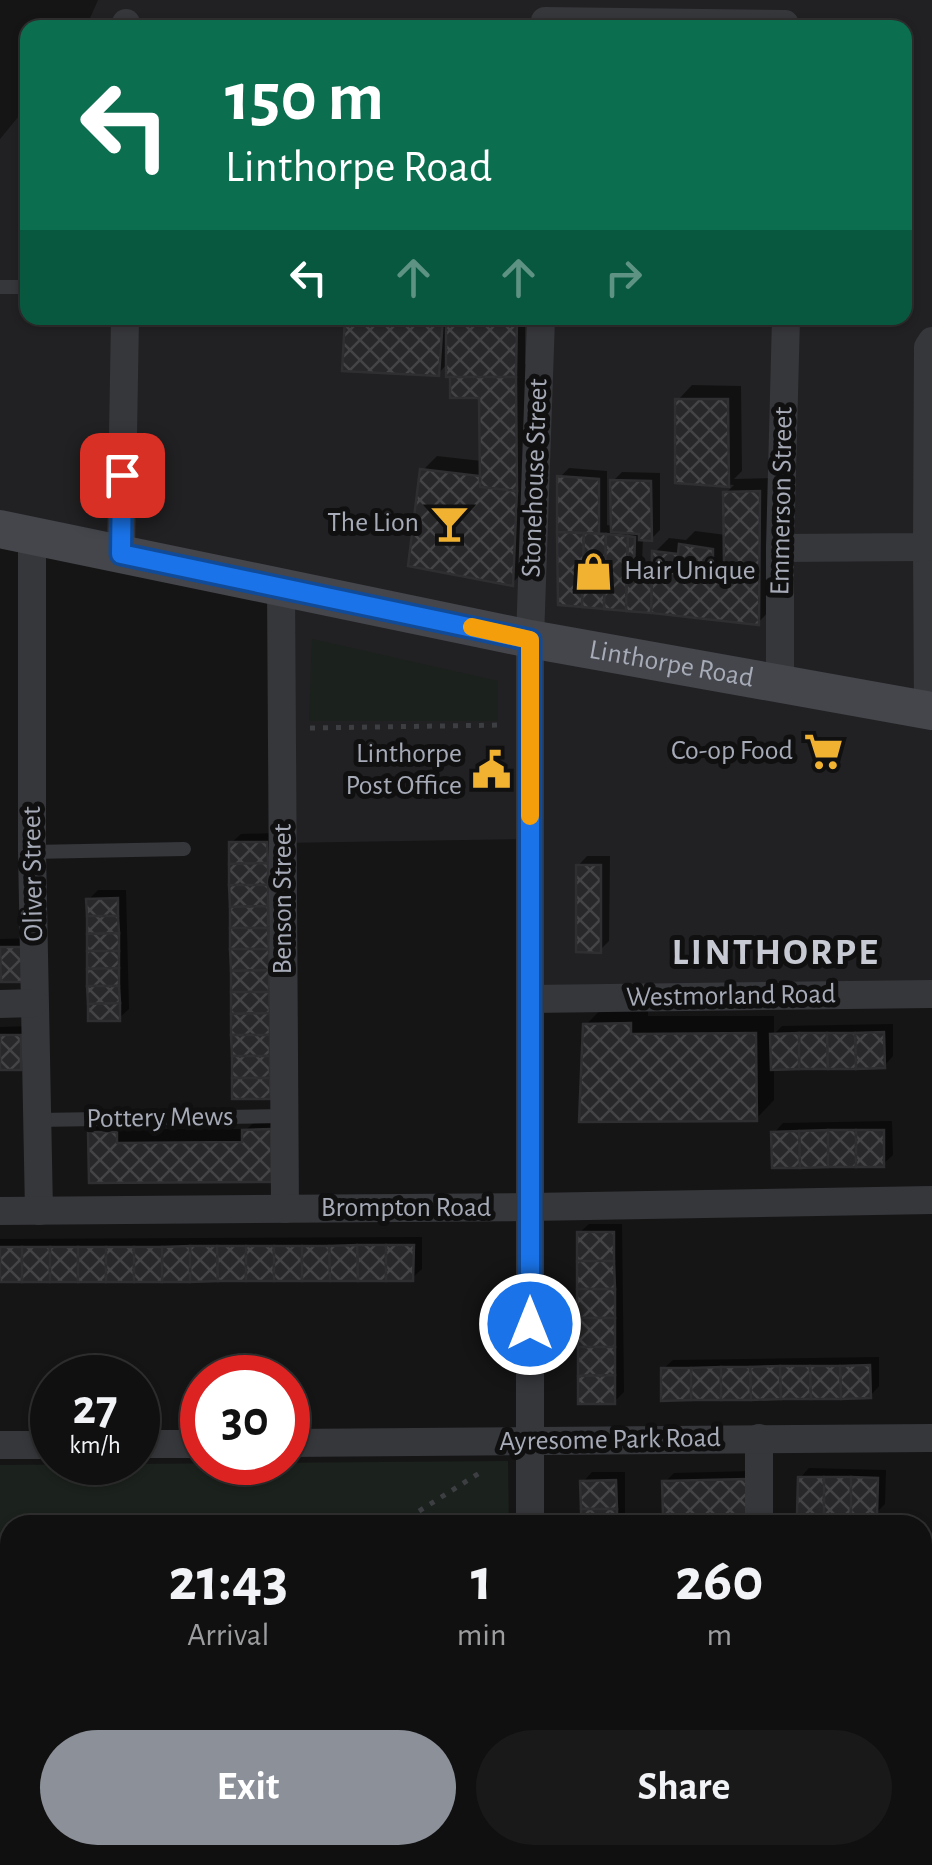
<!DOCTYPE html>
<html lang="en">
<head>
<meta charset="utf-8">
<style>
  :root { --surface:#101010; --page:#191919; --text:#f1f3f6; --muted:#9c9d9f; --line:#303030; --accent:#8c9099 }
  body { margin:0; font-family:"Alegreya Sans",sans-serif; background:var(--page); color:var(--text); height:100vh; display:flex; flex-direction:column; font-size:38px; white-space:nowrap }
  * { box-sizing:border-box; margin:0 }
  p { font-size:32px; color:var(--muted) }
  .icon { flex:none; width:55px; height:55px; fill:none; stroke:currentColor; stroke-width:2; stroke-linecap:round; stroke-linejoin:round }
  .map { position:relative; flex:1; overflow:hidden }
  .drawer { position:absolute; left:0px; top:1515px; width:932px; height:350px; display:flex; flex-direction:column; background:var(--surface); border-radius:30px 30px 0 0; box-shadow:0 2px 8px #0004,0 0 0 2px var(--line) }
  .drawer>* { flex:none }
  .top-card { position:absolute; left:20px; top:20px; width:892px; height:305px; border-radius:20px; box-shadow:0 2px 8px #0004,0 0 0 2px var(--line); background:#0b6e4f; color:#fff; overflow:hidden }
  .speed { position:absolute; left:30px; top:1355px; display:flex; gap:20px; font-size:50px; font-weight:700; text-align:center }
  .speed>* { display:grid; place-content:center; width:130px; height:130px; border-radius:50%; background:var(--surface); box-shadow:0 2px 8px #0004,0 0 0 2px var(--line); line-height:1 }
  .speed small { font-size:25px; font-weight:400 }
  .speed .limit { border:15px solid #d22; background:#fff; color:#111 }
  .pin { position:absolute; display:grid; place-items:center; width:85px; height:85px; color:#fff; margin:-42px; border-radius:20px; box-shadow:0 5px 15px #0006 }
  .me { position:absolute; width:110px; margin:-55px; rotate:0deg; stroke-linejoin:round; filter:drop-shadow(0 0 8px #0008) }
  .turn { display:flex; align-items:center; gap:35px; height:210px; padding:0 40px; font-size:45px }
  .turn .icon { width:130px; height:130px; stroke-width:2.5 }
  .turn b { display:block; font-size:70px; line-height:85px }
  .lanes { display:flex; align-items:center; height:95px; padding:0 40px; background:#0003; justify-content:center; gap:50px; direction:ltr }
  .lanes .off { opacity:.35 }
  .eta { display:flex; justify-content:space-evenly; align-items:center; height:170px; text-align:center }
  .eta b { font-size:60px; font-weight:600; line-height:70px }
  .button { display:flex; gap:20px; margin-top:auto; padding:20px 40px }
  .button a { flex:1; height:115px; border-radius:60px; background:var(--accent); color:#fff; font-size:40px; font-weight:600; line-height:115px; text-align:center }
  .button a+a { background:var(--page); color:var(--text) }
  .map>svg:first-child { display:block }
  .built { fill:#212123 }
  .green { fill:#1b211c }
  .shadow { fill:#0007 }
  .building { fill:url(#building-cross-hatch); stroke:#2f2f32; stroke-width:2.5 }
  .lines { fill:none; stroke-linecap:round; stroke-linejoin:round }
  .path { stroke:#3c3e42; stroke-width:5; stroke-dasharray:5 8; stroke-linecap:butt }
  .lane { stroke:#36373b; stroke-width:14 }
  .street { stroke:#36373b; stroke-width:28 }
  .secondary { stroke:#44464b; stroke-width:38 }
  .route-casing { stroke:#114b97; stroke-width:25 }
  .route { stroke:#1a73e8; stroke-width:18 }
  .slow { stroke:#f59e0b; stroke-width:18 }
  .labels { text-anchor:middle; dominant-baseline:central; stroke-width:10; stroke-linejoin:round; paint-order:stroke }
  .street-label { font-size:28px; fill:#a6abb7; stroke:#101011 }
  .poi-label { font-size:28px; fill:#a6abb7; stroke:#101011; text-anchor:end }
  .district-label { font-size:38px; font-weight:bold; letter-spacing:2.5px; fill:#c7cad3; stroke:#101011 }
</style>
</head>
<body>
<div class="map">
<svg width="932" height="1865" viewBox="0 0 932 1865">
  <defs>
    <pattern id="building-cross-hatch" width="8" height="8" patternUnits="userSpaceOnUse" patternTransform="scale(2.5)"><rect width="8" height="8" fill="#28282a"/><path d="M0 0l8 8M0 8l8-8" fill="none" stroke="#444447"/></pattern>
  </defs>
  <rect width="100%" height="100%" fill="#151516"/>
  <!-- built -->
  <polygon class="built" points="98,0 932,0 932,994 530,999 530,839 283,843 281,588 0,524 0,139 27,106 28,318 905,318 905,28 86,27"/>
  <!-- green -->
  <g class="green">
    <polygon points="312,639 498,681 498,721 309,721"/>
    <polygon points="508,1461 509,1525 10,1525 10,1855 511,1855 512,1865 0,1865 0,1465"/>
  </g>
  <!-- shadow -->
  <g class="shadow">
    <polygon points="347,318 525,318 525,364 530,364 527,569 512,583 423,470 437,456 482,461 481,396 448,363 438,374 344,368"/>
    <polygon points="692,385 741,386 742,471 734,479 773,478 772,608 758,623 651,610 560,477 569,468 607,471 607,525 614,526 613,481 622,472 660,473 660,530 651,539 643,538 642,562 654,563 655,552 669,538 686,540 695,531 726,535 726,493 734,485 677,481 678,400"/>
    <polygon points="276,833 279,1087 235,1097 231,843 241,834"/>
    <polygon points="587,856 610,856 609,941 600,950 578,866"/>
    <polygon points="98,890 126,890 129,1009 119,1018 88,900"/>
    <polygon points="35,938 26,979 0,980 0,939"/>
    <polygon points="604,1006 648,1006 648,1016 774,1016 774,1034 782,1026 893,1024 893,1056 884,1066 774,1068 774,1100 756,1119 586,1025"/>
    <polygon points="29,1026 30,1058 20,1067 0,1068 0,1027"/>
    <polygon points="284,1116 285,1165 91,1180 90,1133 105,1119 130,1119 130,1129 247,1129 259,1117"/>
    <polygon points="892,1121 893,1155 883,1164 774,1133 783,1123"/>
    <polygon points="589,1224 622,1224 624,1392 614,1402 579,1233"/>
    <polygon points="422,1237 422,1269 412,1278 0,1280 0,1239"/>
    <polygon points="879,1357 879,1386 870,1396 663,1369 673,1360"/>
    <polygon points="809,1468 886,1470 885,1504 876,1513 800,1478"/>
    <polygon points="754,1471 746,1512 665,1482 674,1473"/>
    <polygon points="592,1472 625,1472 625,1525 583,1525 583,1482"/>
  </g>
  <!-- building -->
  <g class="building">
    <polygon points="345,318 443,318 439,376 342,371"/>
    <polygon points="446,318 517,318 516,377 446,377"/>
    <polygon points="450,377 516,377 517,491 480,487 479,398 450,398"/>
    <polygon points="675,399 728,399 729,487 675,483"/>
    <polygon points="420,469 480,476 480,487 517,491 513,586 408,566"/>
    <polygon points="557,476 599,479 599,534 557,532"/>
    <polygon points="610,480 651,481 652,541 639,540 639,534 611,532"/>
    <polygon points="760,491 759,625 651,613 652,551 678,554 679,544 713,549 713,564 724,564 723,492"/>
    <polygon points="557,532 584,533 582,607 558,605"/>
    <polygon points="584,533 606,534 604,609 582,607"/>
    <polygon points="606,534 628,536 626,611 604,609"/>
    <polygon points="628,536 635,537 634,571 652,572 651,613 626,611"/>
    <polygon points="229,842 267,842 268,863 229,864"/>
    <polygon points="268,863 268,885 229,885 229,864"/>
    <polygon points="576,865 601,865 601,953 576,952"/>
    <polygon points="229,885 268,885 268,906 230,907"/>
    <polygon points="118,898 118,916 87,916 86,899"/>
    <polygon points="268,906 268,928 230,928 230,907"/>
    <polygon points="87,916 118,916 119,933 87,934"/>
    <polygon points="230,928 268,928 269,949 230,949"/>
    <polygon points="119,933 119,951 87,951 87,934"/>
    <polygon points="0,947 26,947 27,982 1,982"/>
    <polygon points="230,949 269,949 269,970 231,971"/>
    <polygon points="87,951 119,951 119,968 87,969"/>
    <polygon points="119,968 119,986 87,986 87,969"/>
    <polygon points="269,970 269,992 231,992 231,971"/>
    <polygon points="87,986 119,986 120,1003 88,1004"/>
    <polygon points="231,992 269,992 270,1013 231,1014"/>
    <polygon points="120,1003 120,1021 88,1021 88,1004"/>
    <polygon points="270,1013 270,1035 231,1035 231,1014"/>
    <polygon points="631,1023 631,1034 756,1033 757,1121 579,1122 583,1024"/>
    <polygon points="884,1032 885,1068 856,1069 855,1033"/>
    <polygon points="799,1033 827,1033 828,1069 799,1069"/>
    <polygon points="799,1033 799,1069 771,1070 770,1034"/>
    <polygon points="827,1033 855,1033 856,1069 828,1069"/>
    <rect x="0" y="1035" width="21" height="35"/>
    <polygon points="231,1035 270,1035 270,1056 232,1056"/>
    <rect x="232" y="1056" width="38" height="22"/>
    <polygon points="232,1078 270,1078 271,1099 232,1099"/>
    <polygon points="271,1129 272,1182 89,1183 88,1132 117,1132 117,1143 242,1142 242,1130"/>
    <rect x="828" y="1130" width="28" height="37"/>
    <polygon points="828,1130 828,1167 800,1168 799,1131"/>
    <rect x="856" y="1130" width="28" height="37"/>
    <polygon points="799,1131 800,1168 772,1168 771,1132"/>
    <rect x="577" y="1232" width="37" height="29"/>
    <polygon points="357,1245 386,1245 386,1281 358,1281"/>
    <polygon points="357,1245 358,1281 330,1281 329,1246"/>
    <polygon points="386,1245 414,1245 413,1281 386,1281"/>
    <polygon points="190,1246 217,1246 218,1281 190,1282"/>
    <polygon points="190,1246 190,1282 162,1282 162,1247"/>
    <polygon points="217,1246 246,1246 246,1281 218,1281"/>
    <rect x="246" y="1246" width="28" height="35"/>
    <rect x="274" y="1246" width="28" height="35"/>
    <polygon points="302,1246 329,1246 330,1281 302,1281"/>
    <rect x="0" y="1247" width="22" height="35"/>
    <rect x="22" y="1247" width="28" height="35"/>
    <rect x="50" y="1247" width="28" height="35"/>
    <rect x="78" y="1247" width="28" height="35"/>
    <rect x="106" y="1247" width="28" height="35"/>
    <rect x="134" y="1247" width="28" height="35"/>
    <polygon points="577,1261 614,1261 615,1289 577,1289"/>
    <rect x="577" y="1289" width="38" height="29"/>
    <polygon points="577,1318 615,1318 615,1347 578,1347"/>
    <polygon points="578,1347 615,1347 615,1375 578,1376"/>
    <polygon points="870,1365 871,1398 841,1399 840,1366"/>
    <polygon points="780,1366 781,1399 751,1400 750,1367"/>
    <polygon points="780,1366 810,1366 811,1399 781,1399"/>
    <polygon points="810,1366 840,1366 841,1399 811,1399"/>
    <polygon points="721,1367 721,1400 691,1400 691,1368"/>
    <polygon points="721,1367 750,1367 751,1400 721,1400"/>
    <polygon points="661,1368 691,1368 691,1400 661,1401"/>
    <polygon points="615,1375 615,1404 578,1404 578,1376"/>
    <polygon points="798,1477 824,1477 824,1515 797,1514"/>
    <rect x="824" y="1477" width="27" height="38"/>
    <polygon points="851,1477 878,1478 877,1516 851,1515"/>
    <polygon points="746,1479 747,1515 663,1516 662,1481"/>
    <polygon points="616,1480 617,1509 581,1509 580,1481"/>
    <rect x="581" y="1509" width="36" height="16"/>
    <rect x="584" y="1855" width="36" height="10"/>
  </g>
  <g class="lines">
    <!-- path -->
    <g class="path">
      <polyline points="310,728 504,725"/>
      <polyline points="397,1525 481,1472"/>
      <polyline points="0,1561 10,1567"/>
      <polyline points="0,1776 10,1770"/>
      <polyline points="470,1855 486,1865"/>
    </g>
    <!-- lane -->
    <g class="lane">
      <polyline points="0,287 28,287"/>
      <polyline points="32,852 184,849"/>
      <polyline points="37,1120 284,1116"/>
    </g>
    <!-- street -->
    <g class="street">
      <polyline points="126,28 126,23"/>
      <polyline points="545,28 545,21 785,24 785,28"/>
      <polyline points="32,536 32,852 39,1211"/>
      <polyline points="927,547 928,710"/>
      <polyline points="780,548 927,547 928,347 932,341"/>
      <polyline points="121,553 125,318"/>
      <polyline points="281,588 285,1209"/>
      <polyline points="780,684 780,548 786,318"/>
      <polyline points="530,999 932,994"/>
      <polyline points="0,1004 34,1003"/>
      <polyline points="0,1211 530,1207 932,1200"/>
      <polyline points="759,1438 759,1525"/>
      <polyline points="288,1443 932,1438"/>
      <polyline points="138,1444 202,1444"/>
      <polyline points="0,1445 52,1445"/>
      <polyline points="530,1525 530,639 541,318"/>
      <polyline points="760,1855 760,1865"/>
      <polyline points="529,1865 529,1855"/>
    </g>
    <!-- secondary -->
    <path class="secondary" id="s1" d="M0,529L530,639L932,711"/>
  </g>
  <g class="lines">
    <defs>
      <polyline id="route" points="122,475 121,554 530,640 530,1324"/>
    </defs>
    <!-- route casing -->
    <use href="#route" class="route-casing"/>
    <!-- route -->
    <use href="#route" class="route"/>
    <!-- slow -->
    <polyline class="slow" points="472,627 530,640 530,816"/>
  </g>
  <!-- icons -->
  <defs>
    <symbol id="bar-bare" viewBox="-9 -9 18 18"><path d="M-6-5H6L.8 .8V4.5H3.5V6h-7V4.5H-.8V.8Z" fill="#f1b232" stroke="#101011" stroke-width="2.5" paint-order="stroke"/></symbol>
    <symbol id="shop-bare" viewBox="-9 -9 18 18"><path d="M-5-2.5h2.3a2.7 3.5 0 0 1 5.4 0H5L5.5 6h-11ZM-1.5-2.5h3a1.5 2.3 0 0 0-3 0Z" fill="#f1b232" stroke="#101011" stroke-width="2.5" paint-order="stroke"/></symbol>
    <symbol id="supermarket-bare" viewBox="-9 -9 18 18"><path d="M-6-5.5h2.5l.6 2H6L4.5 2H-2.5L-4.4-4H-6ZM-1.5 3.2a1.3 1.3 0 1 0 .1 0ZM3 3.2a1.3 1.3 0 1 0 .1 0Z" fill="#f1b232" stroke="#101011" stroke-width="2.5" paint-order="stroke"/></symbol>
    <symbol id="civic-bare" viewBox="-9 -9 18 18"><path d="M-.6-6.5H3V-4.5H.6V-3L4-1V1h2V6H-6V1h2V-1L-.6-3ZM-1.2 2.5V6h2.4V2.5Z" fill="#f1b232" stroke="#101011" stroke-width="2.5" paint-order="stroke"/></symbol>
  </defs>
  <g fill-rule="evenodd">
    <use href="#bar-bare" x="422" y="496" width="55" height="55"/>
    <use href="#shop-bare" x="566" y="544" width="55" height="55"/>
    <use href="#supermarket-bare" x="796" y="724" width="55" height="55"/>
    <use href="#civic-bare" x="464" y="742" width="55" height="55"/>
  </g>
  <g class="labels">
    <!-- street labels -->
    <g class="street-label">
      <text transform="translate(535 478) rotate(-88)">Stonehouse Street</text>
      <text transform="translate(782 501) rotate(-89)">Emmerson Street</text>
      <text stroke="none"><textPath href="#s1" startOffset="685">Linthorpe Road</textPath></text>
      <text transform="translate(33 874) rotate(-91)">Oliver Street</text>
      <text transform="translate(283 899) rotate(-90)">Benson Street</text>
      <text transform="translate(731 996) rotate(-1)">Westmorland Road</text>
      <text transform="translate(160 1118) rotate(-1)">Pottery Mews</text>
      <text x="406" y="1208">Brompton Road</text>
      <text transform="translate(610 1440) rotate(-1)">Ayresome Park Road</text>
    </g>
    <!-- poi labels -->
    <g class="poi-label">
      <text x="419" y="523">The Lion</text>
      <text x="624" y="571" text-anchor="start">Hair Unique</text>
      <text x="793" y="751">Co-op Food</text>
      <text x="462" y="754">Linthorpe<tspan x="462" dy="32">Post Office</tspan></text>
    </g>
    <!-- district labels -->
    <g class="district-label">
      <text x="776" y="953">LINTHORPE</text>
    </g>
  </g>
</svg>
<div class="speed"><div>27<small>km/h</small></div><div class="limit">30</div></div>
<div class="pin" style="left:122px;top:475px;background:#d93025"><svg class="icon" aria-label="arrive" viewBox="0 0 24 24"><path d="M6 21V4h12l-3 4 3 4H6"/></svg></div>
<svg class="me" style="left:530px;top:1324px" viewBox="-20 -20 40 40"><circle r="17" fill="#1a73e8" stroke="#fff" stroke-width="3"/><path d="M0-11L8 9 0 5-8 9z" fill="#fff"/></svg>
<div class="top-card">
<div class="turn"><svg class="icon" aria-label="left" viewBox="0 0 24 24"><path d="M17 20v-9H6M10 6l-5 5 5 5"/></svg><div><b>150 m</b>Linthorpe Road</div></div>
<div class="lanes"><svg class="icon" aria-label="left" viewBox="0 0 24 24"><path d="M17 20v-9H6M10 6l-5 5 5 5"/></svg><svg class="icon off" aria-label="ahead" viewBox="0 0 24 24"><path d="M12 20V5M6 11l6-6 6 6"/></svg><svg class="icon off" aria-label="ahead" viewBox="0 0 24 24"><path d="M12 20V5M6 11l6-6 6 6"/></svg><svg class="icon off" aria-label="right" viewBox="0 0 24 24"><path d="M7 20v-9h11M14 6l5 5-5 5"/></svg></div>
</div>
<section class="drawer">
<div class="eta">
<div><b>21:43</b><p>Arrival</p></div>
<div><b>1</b><p>min</p></div>
<div><b>260</b><p>m</p></div>
</div>
<div class="button"><a>Exit</a><a>Share</a></div>
</section>
</div>
</body>
</html>
